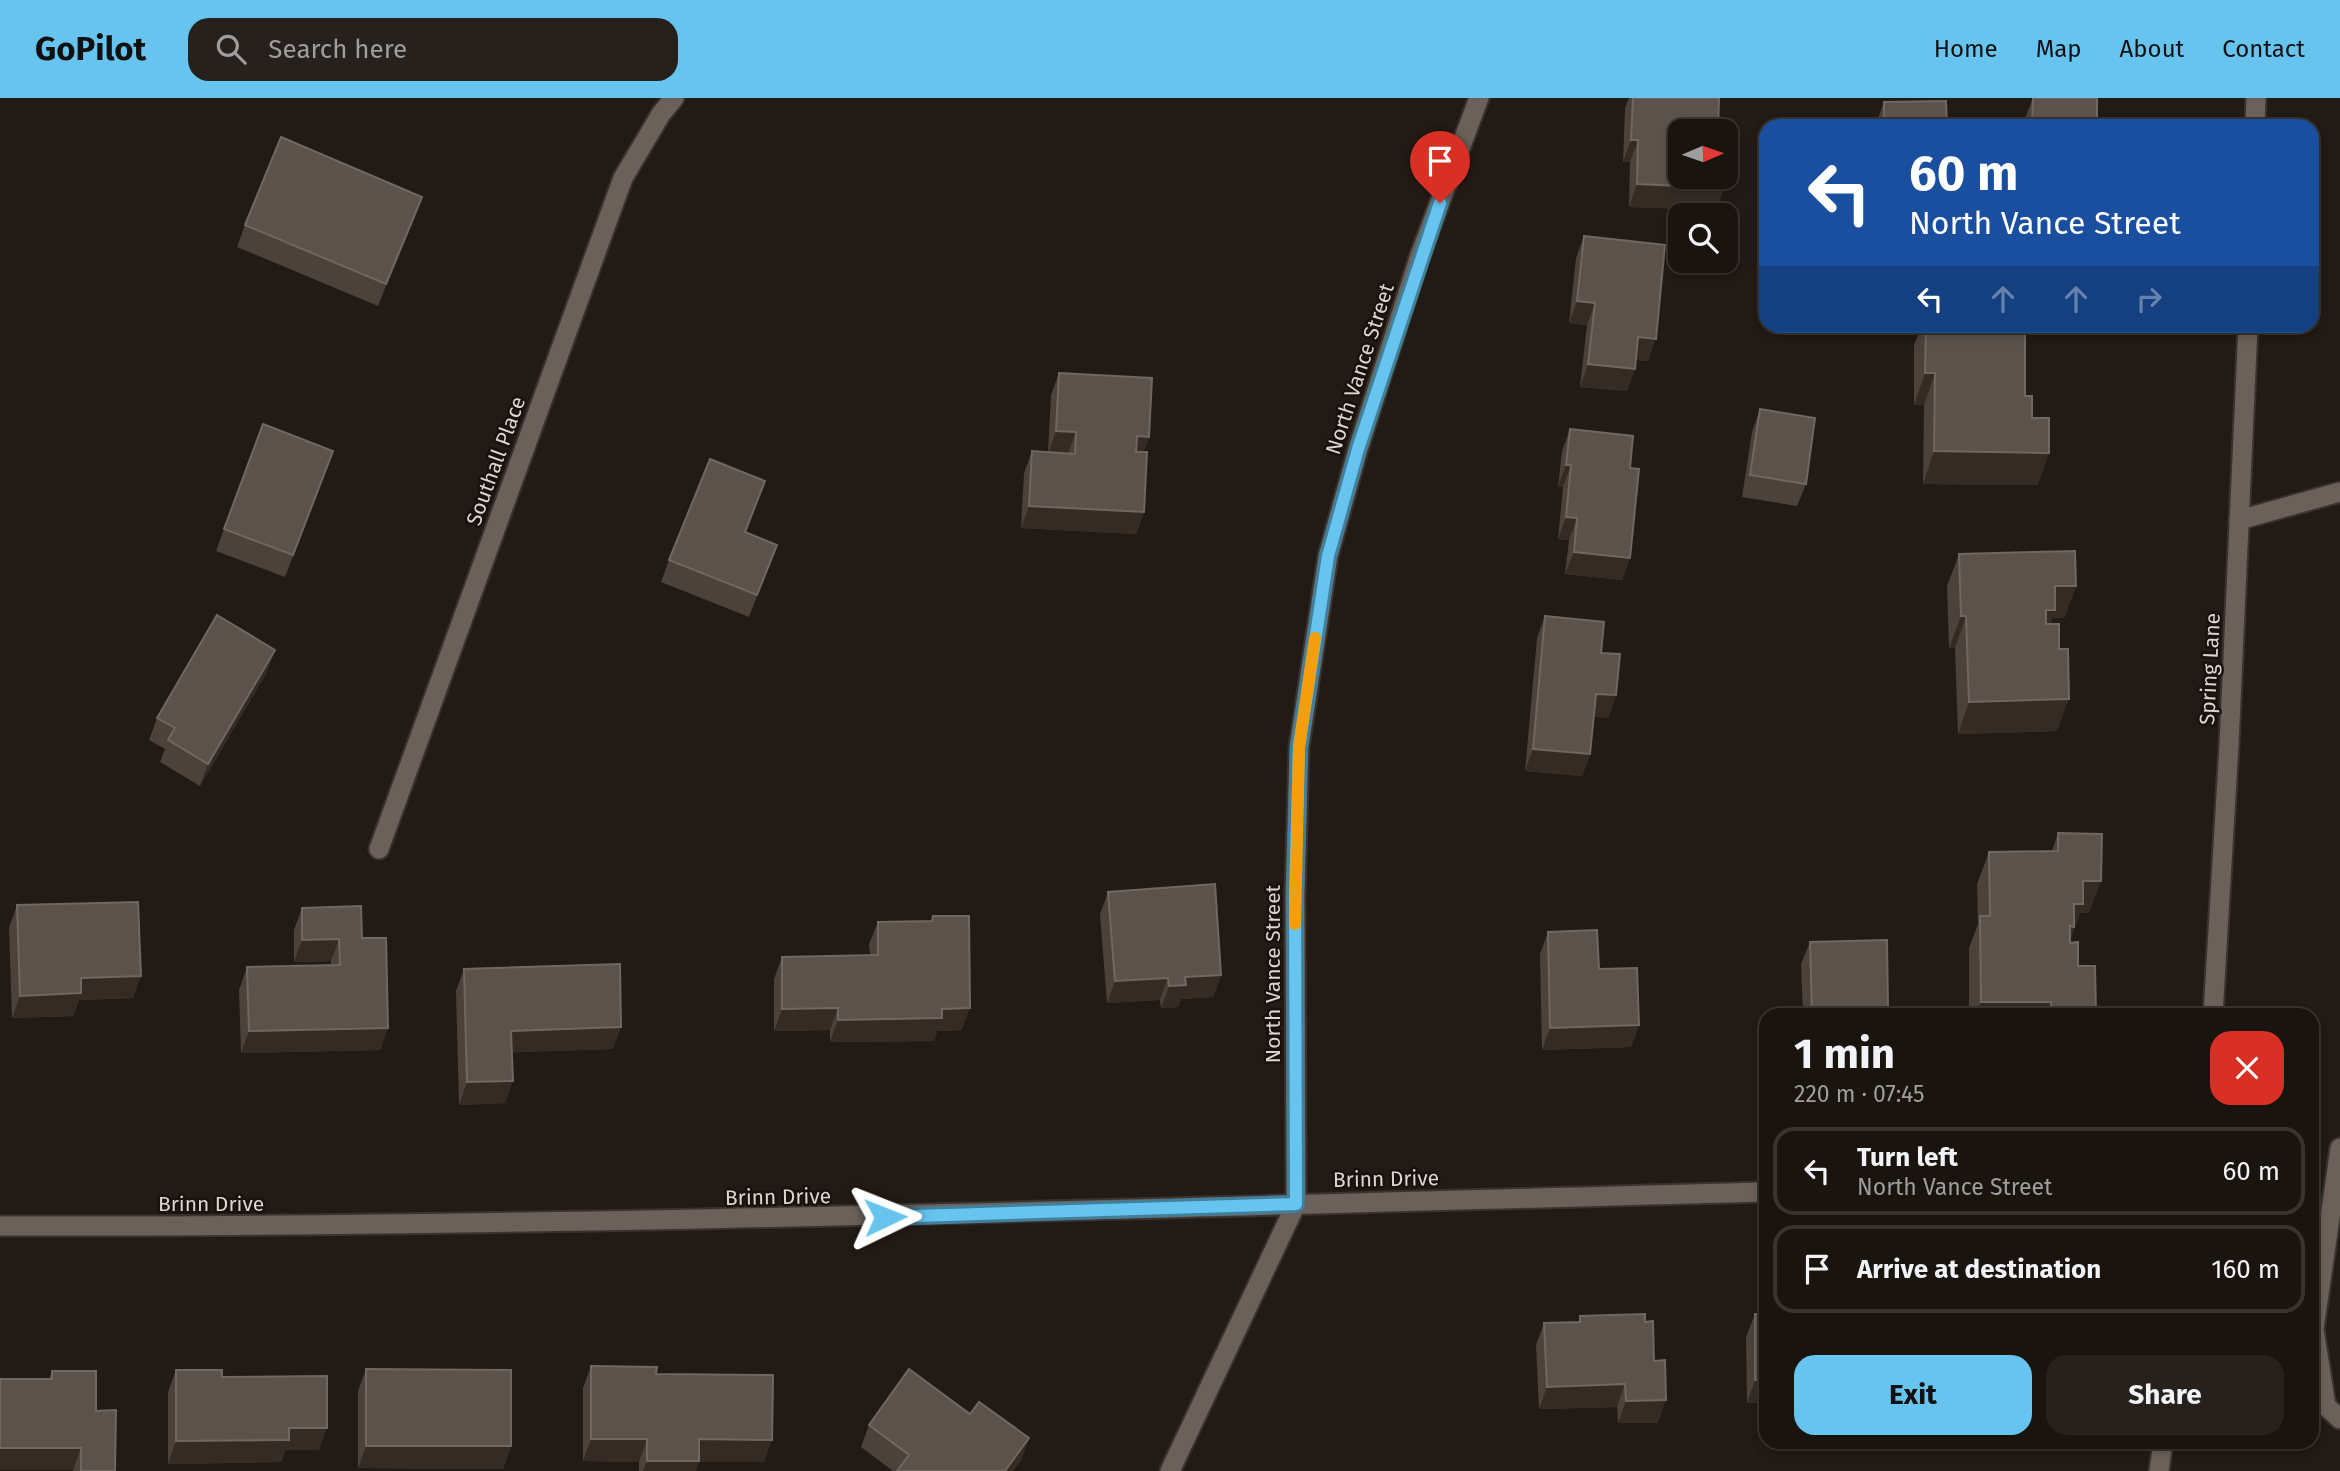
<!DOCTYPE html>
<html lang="en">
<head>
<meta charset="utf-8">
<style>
  :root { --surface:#1a140f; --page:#27211d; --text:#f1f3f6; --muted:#9f9e9e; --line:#38332f; --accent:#66c4ef }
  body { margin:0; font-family:"Fira Sans",sans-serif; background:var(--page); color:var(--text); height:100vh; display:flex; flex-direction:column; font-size:26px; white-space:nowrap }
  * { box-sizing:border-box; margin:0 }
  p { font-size:23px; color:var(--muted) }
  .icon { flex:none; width:38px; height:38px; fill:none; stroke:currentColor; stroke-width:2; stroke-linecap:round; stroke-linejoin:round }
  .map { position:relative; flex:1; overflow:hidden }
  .drawer { position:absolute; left:1759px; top:910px; width:560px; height:441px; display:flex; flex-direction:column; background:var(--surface); border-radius:21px; box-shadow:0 4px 10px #0003,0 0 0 2px var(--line) }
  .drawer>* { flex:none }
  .hud { position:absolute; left:1759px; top:21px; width:560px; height:214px; border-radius:21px; box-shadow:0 4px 10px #0003,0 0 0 2px var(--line); background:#1a4fa0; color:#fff; overflow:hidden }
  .needle { width:46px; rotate:88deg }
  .tools { position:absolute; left:1668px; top:21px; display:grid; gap:14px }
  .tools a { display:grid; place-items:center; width:70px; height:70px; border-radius:14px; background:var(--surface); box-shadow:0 4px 10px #0003,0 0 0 2px var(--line); font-size:35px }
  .pin { position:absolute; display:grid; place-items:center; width:60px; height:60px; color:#fff; margin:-72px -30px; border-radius:50% 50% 50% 0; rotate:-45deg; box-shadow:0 0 7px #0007 }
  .pin .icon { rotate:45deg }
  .me { position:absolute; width:77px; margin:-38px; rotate:88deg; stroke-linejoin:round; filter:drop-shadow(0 0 5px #0008) }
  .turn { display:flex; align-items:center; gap:24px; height:147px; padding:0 35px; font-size:32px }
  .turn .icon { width:91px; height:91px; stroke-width:2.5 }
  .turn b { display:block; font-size:49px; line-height:60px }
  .lanes { display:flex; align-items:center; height:66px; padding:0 35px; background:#0003; justify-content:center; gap:35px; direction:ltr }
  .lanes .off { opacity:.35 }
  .round { display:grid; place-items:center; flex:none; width:74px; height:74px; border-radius:21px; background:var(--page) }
  .overview { display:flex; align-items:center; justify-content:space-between; height:119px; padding:0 35px }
  h1 { font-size:42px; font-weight:700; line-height:52px }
  .action { display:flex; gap:14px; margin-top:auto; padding:14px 35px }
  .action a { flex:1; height:80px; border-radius:21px; background:var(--accent); color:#111; font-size:28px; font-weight:700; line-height:80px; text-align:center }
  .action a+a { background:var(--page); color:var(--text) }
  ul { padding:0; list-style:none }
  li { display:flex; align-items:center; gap:21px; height:88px; margin:0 14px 10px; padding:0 21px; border:4px solid var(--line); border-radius:21px }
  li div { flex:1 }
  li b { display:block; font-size:26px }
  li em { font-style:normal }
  header { display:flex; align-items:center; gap:42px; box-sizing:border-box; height:98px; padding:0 35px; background:var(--accent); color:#111 }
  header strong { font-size:33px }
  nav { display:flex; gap:38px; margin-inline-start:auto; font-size:24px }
  .search { width:490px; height:63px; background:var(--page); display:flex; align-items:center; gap:18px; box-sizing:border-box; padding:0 24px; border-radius:21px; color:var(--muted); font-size:26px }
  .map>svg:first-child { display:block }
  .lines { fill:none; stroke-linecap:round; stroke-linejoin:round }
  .service-casing { stroke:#393330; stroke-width:23 }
  .minor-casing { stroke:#393330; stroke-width:23 }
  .tertiary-casing { stroke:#393330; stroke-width:23 }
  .service { stroke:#6b615a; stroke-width:19 }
  .minor { stroke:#6b615a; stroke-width:19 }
  .tertiary { stroke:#6b615a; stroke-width:19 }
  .wall { fill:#4b423b }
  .shaded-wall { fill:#342b25 }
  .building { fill:#5b524c; stroke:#6f6761; stroke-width:2 }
  .route-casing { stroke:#427f9b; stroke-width:18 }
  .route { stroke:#66c4ef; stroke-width:12 }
  .slow { stroke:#f59e0b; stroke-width:12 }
  .labels { text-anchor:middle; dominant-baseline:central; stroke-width:5; stroke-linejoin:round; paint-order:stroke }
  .street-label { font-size:21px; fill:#dcd6d2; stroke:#19110b }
</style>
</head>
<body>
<header>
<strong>GoPilot</strong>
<div class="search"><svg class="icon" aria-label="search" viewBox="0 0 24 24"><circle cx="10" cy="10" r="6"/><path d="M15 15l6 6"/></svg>Search here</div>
<nav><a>Home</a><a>Map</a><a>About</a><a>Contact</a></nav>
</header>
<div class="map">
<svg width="2340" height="1373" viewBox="0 0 2340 1373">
  <rect width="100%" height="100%" fill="#221a14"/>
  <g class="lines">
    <defs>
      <g id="service">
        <polyline points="2239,422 2340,394"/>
        <polyline points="2340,1050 2314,1231 2326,1308 2340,1321"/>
      </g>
      <g id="minor">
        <polyline points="379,751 623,80 661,16 674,0"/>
        <path d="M0,1128C589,1129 1177,1109 1766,1094"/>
        <polyline points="1170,1373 1296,1106 1295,797 1299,649 1328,458 1358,351 1420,157 1479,0"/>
      </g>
      <g id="tertiary">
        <polyline points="2255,28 2256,0"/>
        <polyline points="2213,917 2229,647 2248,228"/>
        <polyline points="2159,1373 2163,1344"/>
      </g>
    </defs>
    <!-- service casing -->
    <use href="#service" class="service-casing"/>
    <!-- minor casing -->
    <use href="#minor" class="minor-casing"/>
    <!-- tertiary casing -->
    <use href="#tertiary" class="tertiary-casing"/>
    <!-- service -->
    <use href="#service" class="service"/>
    <!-- minor -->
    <use href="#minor" class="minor"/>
    <!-- tertiary -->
    <use href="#tertiary" class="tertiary"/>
  </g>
  <!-- wall -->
  <g class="wall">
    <polygon points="1629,0 1719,0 1718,33 1724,90 1716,112 1629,109 1630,64 1623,64 1625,10"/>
    <polygon points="2033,0 2097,28 2022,28"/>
    <polygon points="1884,4 1947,28 1875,28"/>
    <polygon points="422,99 414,121 378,208 237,149 245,127"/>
    <polygon points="1584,138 1648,263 1636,262 1635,271 1627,293 1580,289 1587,227 1569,225 1576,160"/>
    <polygon points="1922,228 2025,228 2025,298 2032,320 2038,387 1923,386 1924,307 1914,307 1914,247"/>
    <polygon points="1059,275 1149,339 1143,354 1144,414 1136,436 1021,430 1024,375 1032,353 1048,354 1051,297"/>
    <polygon points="1760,311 1806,386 1797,408 1742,399 1752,334"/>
    <polygon points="263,326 333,353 285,479 216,453"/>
    <polygon points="1570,331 1630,370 1630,460 1622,482 1565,476 1569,442 1558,441 1563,389 1558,389 1562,353"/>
    <polygon points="765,383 746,435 768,469 749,519 661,484 669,462"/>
    <polygon points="1959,456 2076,488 2064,520 2052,520 2050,526 2057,633 1958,636 1955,550 1949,550 1947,488"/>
    <polygon points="1545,518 1601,555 1616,597 1608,620 1594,618 1590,656 1582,678 1525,673 1537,540"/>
    <polygon points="267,574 200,688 160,664 165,651 149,642 157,620"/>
    <polygon points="2058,735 2089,815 2080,815 2071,839 2070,839 2070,845 2096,917 1969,917 1969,850 1978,826 1977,786 1989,754 2052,753"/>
    <polygon points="1108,794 1221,877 1213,899 1181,901 1178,909 1161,910 1160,902 1107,905 1100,816"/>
    <polygon points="17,807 133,900 79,902 73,918 12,920 9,830"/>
    <polygon points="302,810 362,840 388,930 380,952 241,955 239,892 247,869 331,867 331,863 294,864 294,832"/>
    <polygon points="933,818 962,932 937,933 934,943 830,944 830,932 774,933 774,881 782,859 870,857 869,846 878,824 931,823"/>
    <polygon points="1548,834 1599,871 1639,927 1631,949 1542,952 1540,856"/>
    <polygon points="1810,844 1888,911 1886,917 1803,917 1801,866"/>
    <polygon points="464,871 613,951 512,954 505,1005 459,1007 456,893"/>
    <polygon points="1755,1216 1766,1216 1766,1304 1747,1305 1746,1239"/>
    <polygon points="1580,1218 1645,1224 1654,1263 1658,1325 1618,1325 1617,1309 1539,1311 1536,1247 1544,1225 1578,1224"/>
    <polygon points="591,1268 656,1276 764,1364 699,1364 695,1373 639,1373 639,1364 583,1363 583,1290"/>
    <polygon points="366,1271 511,1348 503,1371 358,1370 358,1293"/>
    <polygon points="176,1272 222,1279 319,1352 285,1352 281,1364 168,1366 168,1294"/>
    <polygon points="52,1273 96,1313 115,1373 73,1373 49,1281"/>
    <polygon points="970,1316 1029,1340 1021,1362 1013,1373 893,1373 861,1349 869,1327"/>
  </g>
  <!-- shaded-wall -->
  <g class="shaded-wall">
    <polygon points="1631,42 1638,42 1630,64 1623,64"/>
    <polygon points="1637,86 1724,90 1716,112 1629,109"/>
    <polygon points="422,99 414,121 378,208 386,186"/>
    <polygon points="1577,203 1595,205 1587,227 1569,225"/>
    <polygon points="1638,239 1656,241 1648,263 1630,261"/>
    <polygon points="1588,266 1635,271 1627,293 1580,289"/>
    <polygon points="1925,275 1935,275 1924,307 1914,307"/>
    <polygon points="1056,333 1076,334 1068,356 1048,355"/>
    <polygon points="1137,338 1149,339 1141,361 1129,361"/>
    <polygon points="1934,353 2049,355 2038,387 1923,386"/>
    <polygon points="1566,367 1571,367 1563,389 1558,389"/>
    <polygon points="1029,408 1144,414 1136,436 1021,430"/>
    <polygon points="1566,419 1577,420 1569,442 1558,441"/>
    <polygon points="1574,454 1630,460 1622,482 1565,476"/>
    <polygon points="2055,488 2076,488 2064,520 2052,520 2044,544 2046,512"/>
    <polygon points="1961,518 1966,518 1955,550 1949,550"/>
    <polygon points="275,552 267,574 200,688 208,666"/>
    <polygon points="1596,596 1616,597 1608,620 1588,618"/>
    <polygon points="2069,601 2057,633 1958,636 1969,604"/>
    <polygon points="1533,651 1590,656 1582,678 1525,673"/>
    <polygon points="2083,783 2101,783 2089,815 2080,815 2071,839 2062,838"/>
    <polygon points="339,841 331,863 294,864 302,842"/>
    <polygon points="1221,877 1213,899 1181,901 1178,909 1161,910 1169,888 1185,879"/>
    <polygon points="141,878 133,900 79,902 73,918 12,920 20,898 81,880"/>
    <polygon points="1168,880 1160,902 1107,905 1115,883"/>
    <polygon points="1981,904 2051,904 2046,917 1976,917"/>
    <polygon points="838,910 830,932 774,933 782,911"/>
    <polygon points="970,910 962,932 937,933 934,943 830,944 838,922 942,911"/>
    <polygon points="1888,911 1886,917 1811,917 1812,914"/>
    <polygon points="1639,927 1631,949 1542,952 1550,930"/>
    <polygon points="621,929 613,951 503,955 511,933"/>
    <polygon points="388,930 380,952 241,955 249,933"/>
    <polygon points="513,983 505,1005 459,1007 467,984"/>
    <polygon points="1755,1282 1766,1282 1766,1304 1747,1305"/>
    <polygon points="1625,1286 1617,1309 1539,1311 1547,1289"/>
    <polygon points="1666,1302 1658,1325 1618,1325 1626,1303"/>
    <polygon points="289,1330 327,1330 319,1352 285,1352 281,1364 168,1366 176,1343"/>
    <polygon points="1029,1340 1021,1362 1013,1373 1005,1373"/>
    <polygon points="591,1341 647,1341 639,1364 583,1363"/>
    <polygon points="699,1341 772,1342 764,1364 699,1364 695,1373 643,1373 647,1363"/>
    <polygon points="366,1348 511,1348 503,1371 358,1370"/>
    <polygon points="0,1350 81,1350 73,1372 0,1372"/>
  </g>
  <!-- building -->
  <g class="building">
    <polygon points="1633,0 1719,0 1718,33 1726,33 1726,44 1726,33 1680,33 1680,79 1724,79 1724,90 1637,86 1638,42 1631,42"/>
    <polygon points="2033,0 2097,0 2097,28 2032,28"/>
    <polygon points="1946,3 1947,28 1884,28 1884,4"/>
    <polygon points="281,39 422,99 386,186 245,127"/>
    <polygon points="1584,138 1665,147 1656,241 1638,239 1635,271 1588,266 1595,205 1577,203"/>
    <polygon points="1926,228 2025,228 2025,298 2032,298 2032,320 2049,320 2049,355 1934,353 1935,275 1925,275"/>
    <polygon points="1059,275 1152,280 1149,339 1137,338 1136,354 1147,354 1144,414 1029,408 1032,353 1075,356 1076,334 1056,333"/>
    <polygon points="1760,311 1815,320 1806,386 1750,377"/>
    <polygon points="263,326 333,353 293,457 224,431"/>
    <polygon points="1570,331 1633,338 1630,370 1639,371 1630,460 1574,454 1577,420 1566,419 1571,367 1566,367"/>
    <polygon points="710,361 765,383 745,434 777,447 757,497 669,462"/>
    <polygon points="2075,453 2076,488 2055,488 2055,512 2046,512 2046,526 2059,526 2059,551 2068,551 2069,601 1969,604 1966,518 1961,518 1959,456"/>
    <polygon points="217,517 275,552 208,666 168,642 175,630 157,620"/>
    <polygon points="1545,518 1604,524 1601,555 1620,556 1616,597 1596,596 1590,656 1533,651"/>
    <polygon points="2058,735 2102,736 2101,783 2083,783 2083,806 2074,806 2074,829 2070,828 2070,845 2078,844 2078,868 2095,868 2096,917 2051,917 2051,904 1981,904 1980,818 1990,818 1989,754 2058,753"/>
    <polygon points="1215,786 1221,877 1185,879 1186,887 1169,888 1168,880 1115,883 1108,794"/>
    <polygon points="138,804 141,878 81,880 81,895 20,898 17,807"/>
    <polygon points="361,808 362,840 386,840 388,930 249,933 247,869 340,867 339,841 302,842 302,810"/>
    <polygon points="933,818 969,818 970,910 942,911 942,920 838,922 838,910 782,911 782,859 878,857 878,824 932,823"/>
    <polygon points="1597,832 1599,871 1637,870 1639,927 1550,930 1548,834"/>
    <polygon points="1887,842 1888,911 1872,912 1872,916 1812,914 1810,844"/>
    <polygon points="620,866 621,929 511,933 513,983 467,984 464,871"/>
    <polygon points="1645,1216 1645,1224 1653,1223 1654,1263 1665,1262 1666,1302 1626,1303 1625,1286 1547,1289 1544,1225 1580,1224 1580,1218"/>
    <rect x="1755" y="1216" width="11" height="66"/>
    <polygon points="591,1268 657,1269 656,1276 773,1277 772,1342 699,1341 699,1363 647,1363 647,1341 591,1341"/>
    <polygon points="366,1271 511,1272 511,1348 366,1348"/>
    <polygon points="909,1271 970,1316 979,1304 1029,1340 1005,1373 897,1373 909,1357 869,1327"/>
    <polygon points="176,1272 222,1272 222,1279 327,1278 327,1330 289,1330 289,1342 176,1343"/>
    <polygon points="52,1273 96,1273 96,1313 116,1312 115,1373 81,1373 81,1350 0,1350 0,1281 52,1281"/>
  </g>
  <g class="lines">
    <defs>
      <polyline id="route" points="885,1119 1296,1106 1295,797 1299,649 1328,458 1358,351 1440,105"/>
    </defs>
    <!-- route casing -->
    <use href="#route" class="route-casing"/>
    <!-- route -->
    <use href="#route" class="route"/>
    <!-- slow -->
    <polyline class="slow" points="1295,826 1299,649 1315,540"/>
  </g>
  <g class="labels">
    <!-- street labels -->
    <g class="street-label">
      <text transform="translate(1360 271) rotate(-72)">North Vance Street</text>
      <text transform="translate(496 363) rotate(-70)">Southall Place</text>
      <text transform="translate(2210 571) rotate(-87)">Spring Lane</text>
      <text transform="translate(1273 876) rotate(-90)">North Vance Street</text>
      <text transform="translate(1386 1081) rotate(-1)">Brinn Drive</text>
      <text transform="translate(778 1099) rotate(-1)">Brinn Drive</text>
      <text x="211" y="1106">Brinn Drive</text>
    </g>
  </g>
</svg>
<div class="tools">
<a><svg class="needle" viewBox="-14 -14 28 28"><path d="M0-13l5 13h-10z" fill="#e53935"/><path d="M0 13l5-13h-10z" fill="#9f9e9e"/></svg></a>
<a><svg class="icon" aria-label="search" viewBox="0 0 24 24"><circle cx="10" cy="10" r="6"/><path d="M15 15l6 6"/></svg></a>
</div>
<div class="pin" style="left:1440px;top:105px;background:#d93025"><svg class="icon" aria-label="arrive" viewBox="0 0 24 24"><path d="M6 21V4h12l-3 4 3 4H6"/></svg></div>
<svg class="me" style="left:885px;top:1119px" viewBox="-20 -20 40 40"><path d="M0-17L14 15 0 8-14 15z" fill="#66c4ef" stroke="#fff" stroke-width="4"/></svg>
<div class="hud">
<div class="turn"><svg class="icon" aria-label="left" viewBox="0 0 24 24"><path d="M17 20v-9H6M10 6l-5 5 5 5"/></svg><div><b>60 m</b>North Vance Street</div></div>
<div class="lanes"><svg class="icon" aria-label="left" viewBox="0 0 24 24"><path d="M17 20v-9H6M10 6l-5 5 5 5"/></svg><svg class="icon off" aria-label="ahead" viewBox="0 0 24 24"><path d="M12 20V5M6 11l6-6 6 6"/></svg><svg class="icon off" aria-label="ahead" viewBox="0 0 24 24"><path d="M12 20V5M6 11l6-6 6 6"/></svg><svg class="icon off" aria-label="right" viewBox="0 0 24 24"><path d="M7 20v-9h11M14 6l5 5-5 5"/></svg></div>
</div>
<section class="drawer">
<div class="overview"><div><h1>1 min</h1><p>220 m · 07:45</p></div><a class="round" style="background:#d93025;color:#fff"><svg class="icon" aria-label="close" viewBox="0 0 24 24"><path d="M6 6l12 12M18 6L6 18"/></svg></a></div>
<ul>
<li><svg class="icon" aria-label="left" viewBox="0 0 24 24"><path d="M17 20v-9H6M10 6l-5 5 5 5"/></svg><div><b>Turn left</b><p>North Vance Street</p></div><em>60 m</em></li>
<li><svg class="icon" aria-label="arrive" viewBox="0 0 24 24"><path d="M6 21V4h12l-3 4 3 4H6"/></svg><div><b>Arrive at destination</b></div><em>160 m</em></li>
</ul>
<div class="action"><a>Exit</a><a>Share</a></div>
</section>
</div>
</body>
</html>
